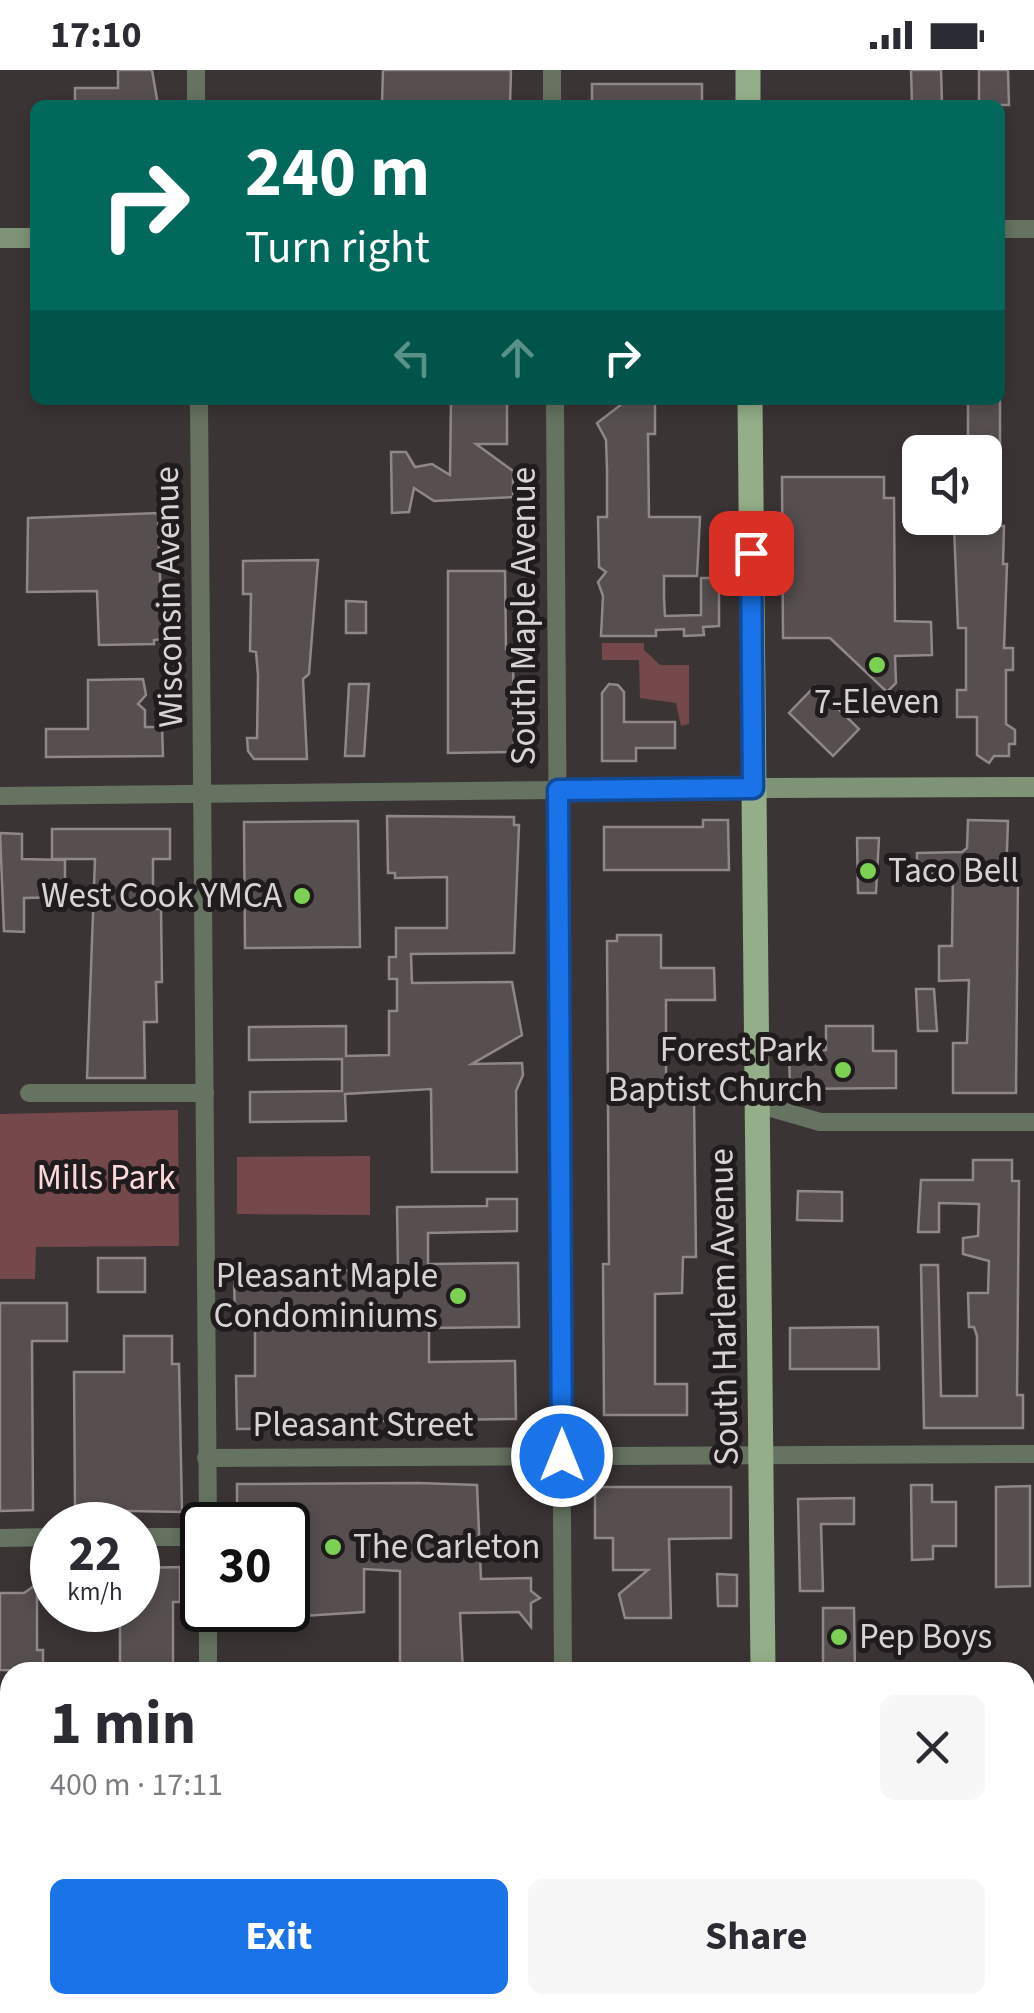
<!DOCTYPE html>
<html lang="en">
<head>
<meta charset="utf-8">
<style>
  :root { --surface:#fff; --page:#f7f7f7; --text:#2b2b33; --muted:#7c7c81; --accent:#1a73e8 }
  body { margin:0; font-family:"Source Sans 3",sans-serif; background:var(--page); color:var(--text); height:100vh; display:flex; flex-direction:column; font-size:38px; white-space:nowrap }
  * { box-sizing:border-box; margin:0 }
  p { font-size:32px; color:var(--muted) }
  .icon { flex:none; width:55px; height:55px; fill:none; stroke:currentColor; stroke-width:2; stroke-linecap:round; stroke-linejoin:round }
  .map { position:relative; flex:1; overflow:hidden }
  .sheet { position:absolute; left:0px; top:1592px; width:1035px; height:352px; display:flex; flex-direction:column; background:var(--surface); border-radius:30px 30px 0 0; box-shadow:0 5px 15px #0003 }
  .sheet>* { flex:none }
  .guide { position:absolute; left:30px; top:30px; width:975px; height:305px; border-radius:15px; box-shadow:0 5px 15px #0003; background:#00695c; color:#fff; overflow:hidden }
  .buttons { position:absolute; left:902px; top:365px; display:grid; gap:20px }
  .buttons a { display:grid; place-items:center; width:100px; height:100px; border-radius:15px; background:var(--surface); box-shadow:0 5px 15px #0003; font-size:50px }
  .speed { position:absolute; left:30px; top:1432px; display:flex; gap:20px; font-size:50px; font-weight:700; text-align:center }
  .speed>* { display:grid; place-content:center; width:130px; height:130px; border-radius:50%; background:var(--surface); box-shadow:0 5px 15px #0003; line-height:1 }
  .speed small { font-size:25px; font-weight:400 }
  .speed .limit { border:5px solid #111; border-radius:15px; background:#fff; color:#111 }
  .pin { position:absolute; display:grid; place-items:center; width:85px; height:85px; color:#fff; margin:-42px; border-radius:20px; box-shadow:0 5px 15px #0006 }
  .me { position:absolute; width:110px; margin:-55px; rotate:0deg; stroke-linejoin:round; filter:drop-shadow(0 0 8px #0008) }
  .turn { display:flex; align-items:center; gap:35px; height:210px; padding:0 50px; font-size:45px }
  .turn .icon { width:130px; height:130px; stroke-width:2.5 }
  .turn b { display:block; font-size:70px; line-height:85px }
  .lanes { display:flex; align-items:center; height:95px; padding:0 50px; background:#0003; justify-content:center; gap:50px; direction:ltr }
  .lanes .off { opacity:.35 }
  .round { display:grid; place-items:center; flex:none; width:105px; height:105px; border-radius:15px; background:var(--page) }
  .overview { display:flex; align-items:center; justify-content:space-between; height:170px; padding:0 50px }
  h1 { font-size:60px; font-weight:700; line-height:75px }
  .button { display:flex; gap:20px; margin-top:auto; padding:20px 50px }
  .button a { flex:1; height:115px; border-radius:15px; background:var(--accent); color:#fff; font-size:40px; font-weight:700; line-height:115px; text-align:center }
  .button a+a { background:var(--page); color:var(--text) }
  .status { display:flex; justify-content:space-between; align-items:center; height:70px; padding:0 50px; background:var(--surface); direction:ltr }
  .status svg { height:28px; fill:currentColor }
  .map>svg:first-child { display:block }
  .green { fill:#75484c }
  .building { fill:#574f4f; stroke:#908788; stroke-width:2.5 }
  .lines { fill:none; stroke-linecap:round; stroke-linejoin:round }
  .street { stroke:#657360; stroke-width:18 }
  .secondary { stroke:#7f9477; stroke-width:20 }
  .primary { stroke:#93ae88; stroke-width:25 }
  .rail-casing { stroke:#938d8d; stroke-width:9 }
  .rail { stroke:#201c1d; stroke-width:5; stroke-dasharray:15; stroke-linecap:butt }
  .route-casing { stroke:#114b97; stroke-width:25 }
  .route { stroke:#1a73e8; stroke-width:18 }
  .poi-dot { fill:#7cd155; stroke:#201c1d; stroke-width:4 }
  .labels { text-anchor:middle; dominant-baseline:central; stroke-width:10; stroke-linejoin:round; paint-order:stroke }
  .street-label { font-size:35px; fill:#d8d3d3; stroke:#201c1d }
  .poi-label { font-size:35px; fill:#d8d3d3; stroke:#201c1d; text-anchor:start }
  .park-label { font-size:35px; fill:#fdd8da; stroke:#201c1d }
</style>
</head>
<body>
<div class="status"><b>17:10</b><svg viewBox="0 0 49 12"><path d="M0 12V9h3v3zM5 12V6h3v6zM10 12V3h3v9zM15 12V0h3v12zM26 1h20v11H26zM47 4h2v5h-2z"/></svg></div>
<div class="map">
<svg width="1034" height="1943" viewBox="0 0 1034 1943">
  <rect width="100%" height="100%" fill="#3b3434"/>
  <!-- green -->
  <g class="green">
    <polygon points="602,573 644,573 644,580 660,595 689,595 689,654 681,656 676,633 640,628 639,590 602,590"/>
    <polygon points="178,1040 179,1176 36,1177 35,1209 0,1209 0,1044"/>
    <polygon points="370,1086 370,1145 237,1144 237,1087"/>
  </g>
  <!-- building -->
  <g class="building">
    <polygon points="118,0 152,0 158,35 75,35 75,18 118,18"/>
    <polygon points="383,0 511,0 510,35 382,35"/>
    <polygon points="911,0 941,0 942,35 912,35"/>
    <polygon points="979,0 1008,0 1009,35 979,35"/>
    <rect x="592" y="14" width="110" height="21"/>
    <polygon points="451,330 507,330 507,374 476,374 513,401 513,427 434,431 414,418 409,442 392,443 391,382 406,382 415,397 432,394 450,405"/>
    <polygon points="627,330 655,330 655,364 648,364 649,447 700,447 697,506 664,506 664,527 665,546 701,545 701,508 719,508 719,556 703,557 704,565 684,566 684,559 656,560 656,566 601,566 603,526 598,512 606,502 599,497 598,447 607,447 607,400 606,370 597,353"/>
    <polygon points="968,330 1000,330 1000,456 1004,456 1003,494 1007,494 1004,578 1013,578 1013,600 1006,600 1006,654 1015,660 1015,674 1009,674 1009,686 994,686 989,693 977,685 977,647 957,647 957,620 966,620 966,558 958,558 954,456 985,456 985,382 968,382"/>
    <polygon points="782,407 884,407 884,428 894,428 895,551 931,552 932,585 895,586 896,613 887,622 830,568 783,568"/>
    <polygon points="158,443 162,569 154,570 154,574 99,575 97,521 27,522 28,448"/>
    <polygon points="318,490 309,604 303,609 307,689 254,689 248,681 247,668 257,668 258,605 256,582 250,581 251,524 243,524 243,491"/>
    <polygon points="448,501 505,501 506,579 513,579 514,682 448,683"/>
    <polygon points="346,531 366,532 366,563 346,563"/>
    <polygon points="143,609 146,625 138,634 145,640 145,657 162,657 163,686 46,687 46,659 88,659 88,610"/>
    <polygon points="349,614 369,614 364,686 345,686"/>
    <polygon points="609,614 618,615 624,622 624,652 675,652 675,678 636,678 636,691 602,691 602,623"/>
    <polygon points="815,616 859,659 833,686 789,643"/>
    <polygon points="387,746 514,747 514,755 519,755 514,883 411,884 412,913 512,912 522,965 472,994 522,993 523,1005 516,1021 517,1102 432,1102 431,1019 345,1024 346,1051 250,1052 250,1022 342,1021 342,989 249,990 249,957 346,956 346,986 389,985 389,941 397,941 397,909 389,909 389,887 396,887 396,858 447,858 447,807 395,808 395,803 388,803"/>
    <polygon points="703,750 728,750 729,800 604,800 604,757 703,757"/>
    <polygon points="968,750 1008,751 1006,807 1018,807 1016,1023 953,1023 953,973 967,973 969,910 939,911 939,876 952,876 953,803 917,804 917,783 962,782 967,778"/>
    <polygon points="358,751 360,877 245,878 244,752"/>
    <polygon points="52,759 170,759 170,789 153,789 153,839 161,839 162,912 156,912 157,952 144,952 145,1008 87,1008 95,789 52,789"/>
    <polygon points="0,763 22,764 22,789 65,790 65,827 24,828 24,862 4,861"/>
    <polygon points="857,768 879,768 876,823 858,823"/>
    <polygon points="617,865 661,865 661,898 714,898 715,930 666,930 666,1029 694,1029 696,1187 683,1187 682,1223 655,1224 655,1314 687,1314 687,1345 604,1345 603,1194 609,1194 607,871 617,871"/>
    <polygon points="916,919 934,919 937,961 918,961"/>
    <polygon points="826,956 873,956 873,981 896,981 896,1018 790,1019 789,981 826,980"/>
    <polygon points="973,1090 1012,1090 1012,1111 1019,1111 1017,1325 1023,1325 1023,1358 924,1358 921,1195 938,1195 941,1326 977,1326 977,1266 974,1257 969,1257 968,1223 988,1223 989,1191 963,1184 963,1168 978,1166 979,1134 939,1133 939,1162 918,1162 921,1110 973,1110"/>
    <polygon points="798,1121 842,1122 842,1151 797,1150"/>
    <polygon points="487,1129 517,1129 517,1161 428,1163 428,1194 518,1193 519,1257 429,1258 429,1292 515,1291 516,1349 377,1351 377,1358 237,1359 236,1306 255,1306 255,1255 235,1255 234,1201 398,1200 397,1137 487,1136"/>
    <rect x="98" y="1188" width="47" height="34"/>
    <polygon points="0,1233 67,1233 67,1271 32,1271 33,1440 0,1441"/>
    <polygon points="878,1257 879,1299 790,1299 790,1258"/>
    <polygon points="124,1266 172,1266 172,1294 179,1294 182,1442 75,1440 74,1302 124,1302"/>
    <polygon points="419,1413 477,1415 481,1509 531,1508 531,1521 540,1528 531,1533 531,1557 519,1542 460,1543 463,1602 400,1602 400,1501 364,1499 364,1542 288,1547 288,1455 237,1455 237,1414"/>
    <polygon points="911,1415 932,1415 932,1432 956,1432 956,1476 933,1476 933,1489 912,1490"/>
    <polygon points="1030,1416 1030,1516 996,1517 996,1417"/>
    <polygon points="595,1417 731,1417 731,1468 669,1469 671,1548 625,1548 619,1524 648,1500 613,1500 613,1468 595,1468"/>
    <polygon points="854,1428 854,1454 821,1454 823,1521 800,1521 798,1429"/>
    <polygon points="180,1497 180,1532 173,1532 173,1597 120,1597 120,1546 138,1545 138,1498"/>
    <polygon points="717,1504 737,1505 737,1536 718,1536"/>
    <polygon points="37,1514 37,1580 43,1580 43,1601 0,1600 0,1523 24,1523"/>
    <polygon points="823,1538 854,1538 855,1602 823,1602"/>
  </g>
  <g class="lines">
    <!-- street -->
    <g class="street">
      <polyline points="196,0 196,35"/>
      <polyline points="552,0 552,35"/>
      <polyline points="1000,159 1034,159"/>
      <polyline points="199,330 208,1455"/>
      <polyline points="555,330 563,1602"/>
      <polyline points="0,726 753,718"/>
      <polyline points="29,1023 205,1023"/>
      <polyline points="757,1034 820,1052 1034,1052"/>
      <polyline points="206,1388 1034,1384"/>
      <polyline points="138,1467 202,1467"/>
      <polyline points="0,1468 52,1467"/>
      <polyline points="208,1540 208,1602"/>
      <polyline points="516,1935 516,1943"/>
      <polyline points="177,1943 179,1935"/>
    </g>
    <!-- secondary -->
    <g class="secondary">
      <polyline points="0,168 35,168"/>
      <polyline points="753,718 1034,717"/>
      <polyline points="1025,1735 1034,1734"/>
      <polyline points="0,1783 10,1783"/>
      <polyline points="1025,1913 1034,1913"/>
      <polyline points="0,1925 10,1925"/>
    </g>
    <!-- primary -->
    <g class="primary">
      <polyline points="748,0 748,35"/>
      <polyline points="750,330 763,1602"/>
      <polyline points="766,1935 766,1943"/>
    </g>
    <defs>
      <g id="rail">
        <polyline points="0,1827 10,1827"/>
        <polyline points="0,1850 10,1850"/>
        <polyline points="1025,1850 1034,1850"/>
        <polyline points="0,1871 10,1871"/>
        <polyline points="1025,1880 1034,1880"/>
      </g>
    </defs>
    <!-- rail casing -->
    <use href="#rail" class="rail-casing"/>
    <!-- rail -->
    <use href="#rail" class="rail"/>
  </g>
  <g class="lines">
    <defs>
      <polyline id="route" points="562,1386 558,720 753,718 751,483"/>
    </defs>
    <!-- route casing -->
    <use href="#route" class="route-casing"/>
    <!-- route -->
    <use href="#route" class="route"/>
  </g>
  <!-- markers -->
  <g class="poi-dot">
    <circle cx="877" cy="595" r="10"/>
    <circle cx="868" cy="801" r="10"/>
    <circle cx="302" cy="826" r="10"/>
    <circle cx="843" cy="1000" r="10"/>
    <circle cx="458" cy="1226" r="10"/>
    <circle cx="333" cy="1477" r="10"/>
    <circle cx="839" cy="1567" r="10"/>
  </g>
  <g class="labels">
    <!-- street labels -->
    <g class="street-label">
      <text transform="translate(169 527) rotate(-91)">Wisconsin Avenue</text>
      <text transform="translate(524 546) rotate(-90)">South Maple Avenue</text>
      <text transform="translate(724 1237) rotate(-91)">South Harlem Avenue</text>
      <text x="363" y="1355">Pleasant Street</text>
    </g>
    <!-- poi labels -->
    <g class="poi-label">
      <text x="877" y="632" text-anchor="middle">7-Eleven</text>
      <text x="888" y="801">Taco Bell</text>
      <text x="282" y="826" text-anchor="end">West Cook YMCA</text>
      <text x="823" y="980" text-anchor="end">Forest Park<tspan x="823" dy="40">Baptist Church</tspan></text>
      <text x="438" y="1206" text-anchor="end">Pleasant Maple<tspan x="438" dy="40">Condominiums</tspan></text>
      <text x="353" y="1477">The Carleton</text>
      <text x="859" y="1567">Pep Boys</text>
    </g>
    <!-- park labels -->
    <g class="park-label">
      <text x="106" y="1108">Mills Park</text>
    </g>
  </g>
</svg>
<div class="buttons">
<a><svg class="icon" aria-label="sound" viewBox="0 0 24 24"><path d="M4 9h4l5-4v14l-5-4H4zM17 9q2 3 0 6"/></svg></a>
</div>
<div class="speed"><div>22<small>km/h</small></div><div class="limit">30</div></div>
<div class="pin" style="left:751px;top:483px;background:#d93025"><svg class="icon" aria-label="arrive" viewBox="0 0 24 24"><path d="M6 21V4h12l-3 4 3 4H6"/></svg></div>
<svg class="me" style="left:562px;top:1386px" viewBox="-20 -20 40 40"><circle r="17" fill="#1a73e8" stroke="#fff" stroke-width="3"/><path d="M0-11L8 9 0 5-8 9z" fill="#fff"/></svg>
<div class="guide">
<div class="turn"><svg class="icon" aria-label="right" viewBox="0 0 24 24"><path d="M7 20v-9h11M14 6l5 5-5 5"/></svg><div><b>240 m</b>Turn right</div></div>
<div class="lanes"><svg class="icon off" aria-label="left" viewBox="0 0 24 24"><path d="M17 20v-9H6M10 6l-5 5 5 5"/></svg><svg class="icon off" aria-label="ahead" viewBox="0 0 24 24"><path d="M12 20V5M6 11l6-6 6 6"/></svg><svg class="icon" aria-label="right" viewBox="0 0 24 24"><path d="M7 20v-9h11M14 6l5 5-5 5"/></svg></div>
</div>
<section class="sheet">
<div class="overview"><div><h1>1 min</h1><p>400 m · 17:11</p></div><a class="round"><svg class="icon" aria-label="close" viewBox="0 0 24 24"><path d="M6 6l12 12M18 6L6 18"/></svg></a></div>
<div class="button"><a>Exit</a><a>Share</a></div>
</section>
</div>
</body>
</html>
